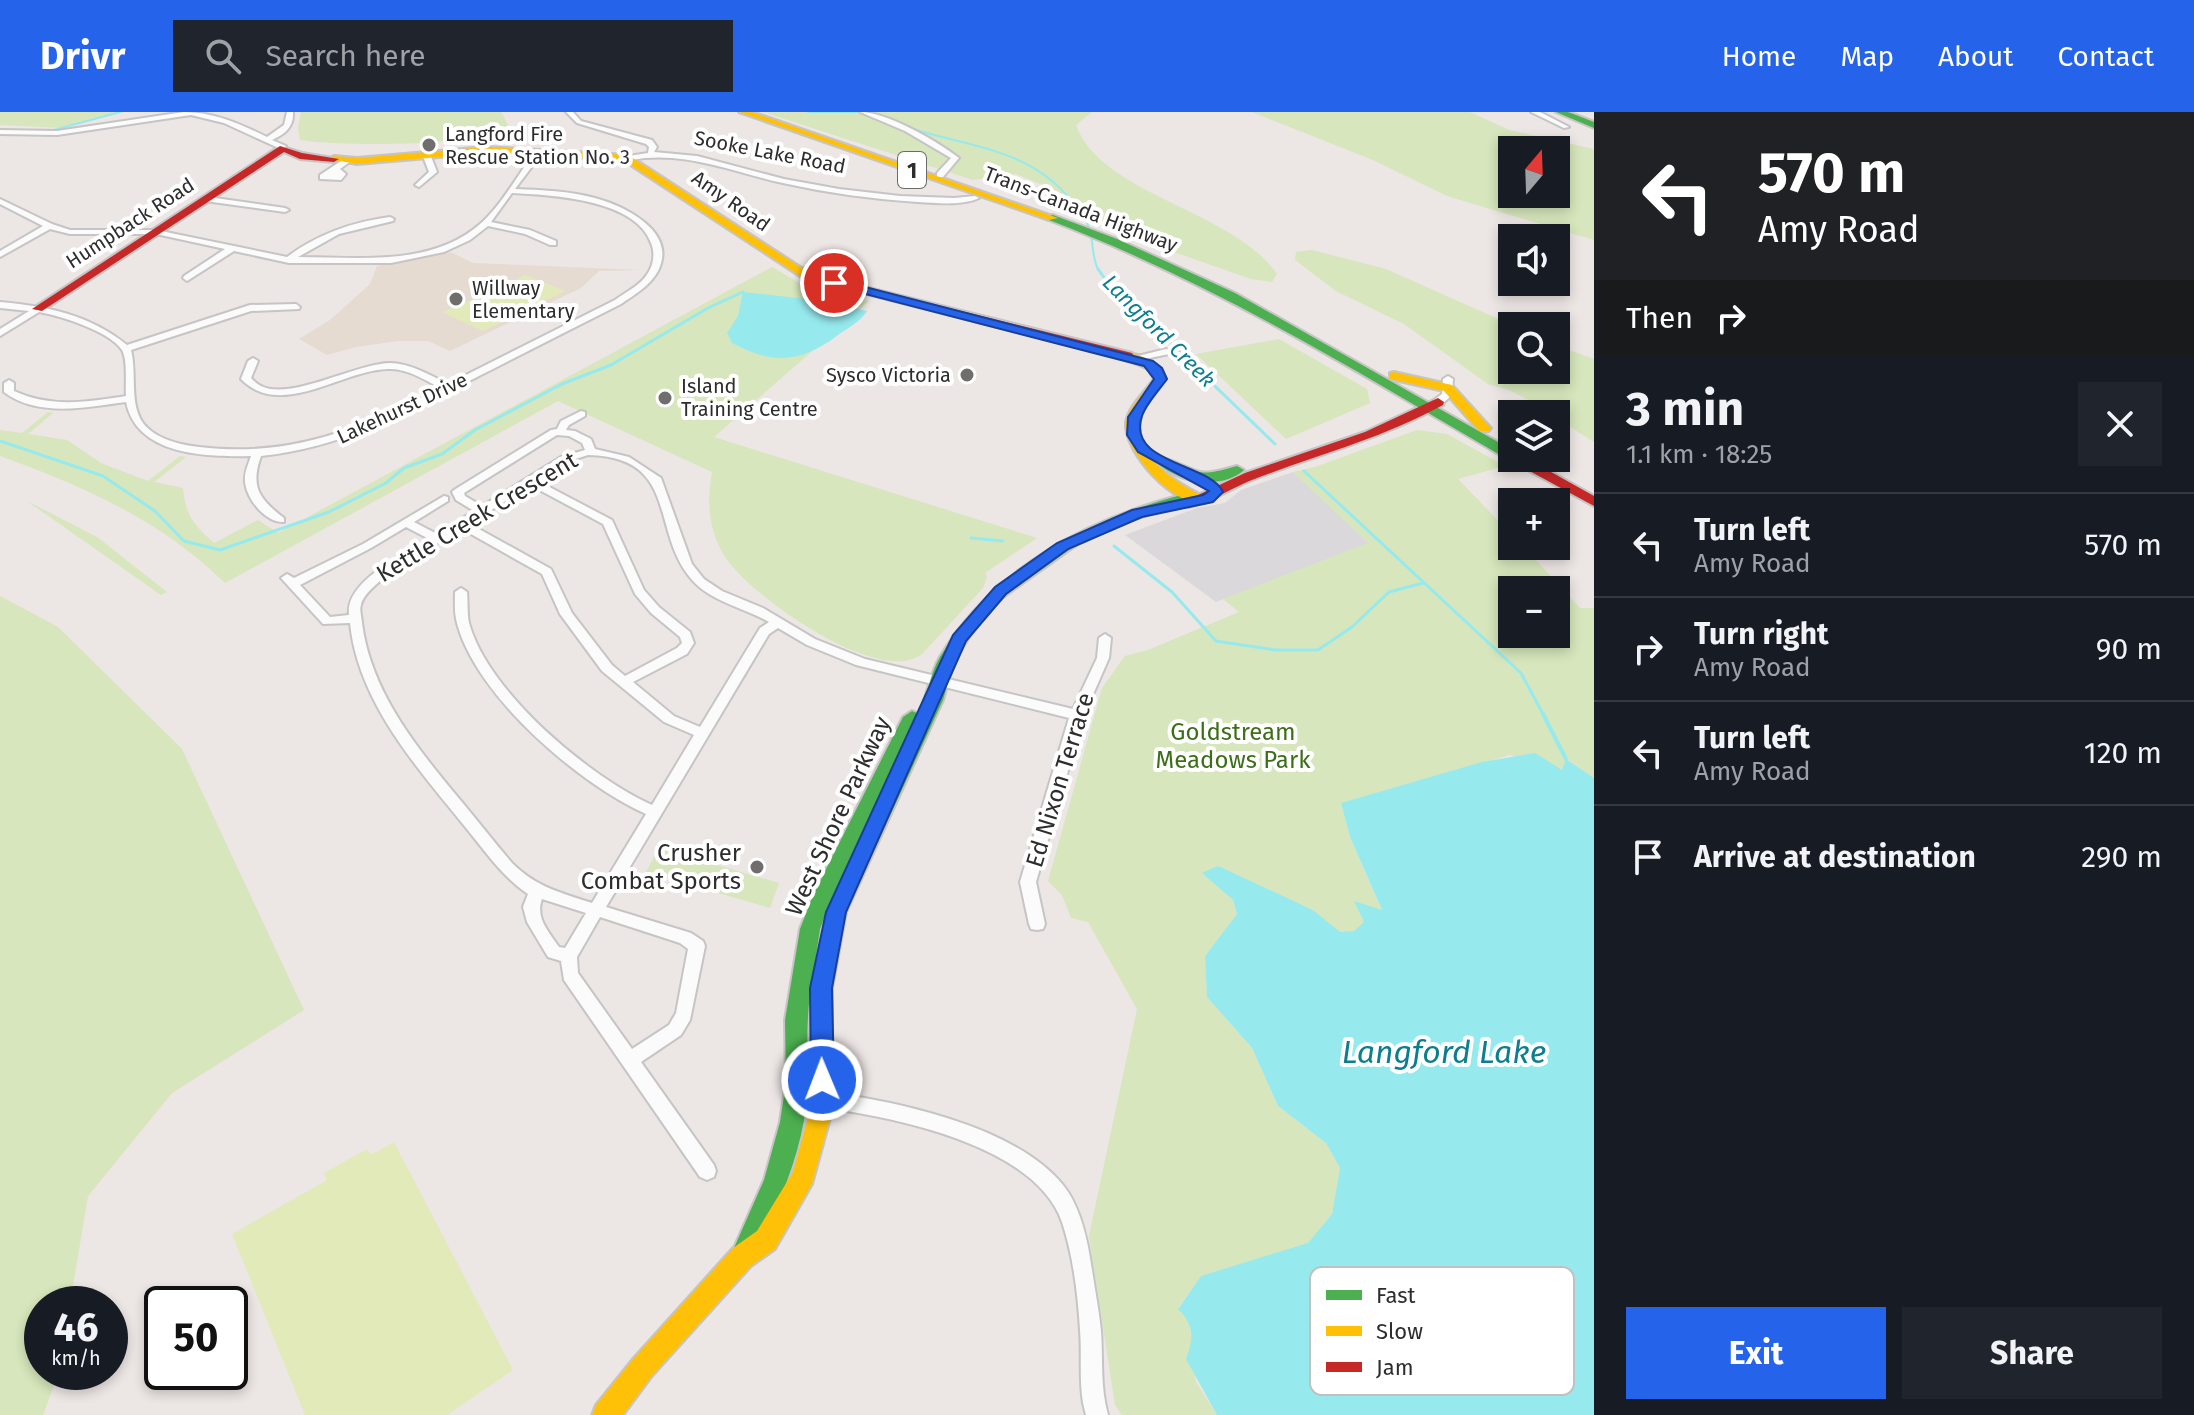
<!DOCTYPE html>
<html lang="en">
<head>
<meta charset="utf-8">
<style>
  :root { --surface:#171b24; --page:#20242c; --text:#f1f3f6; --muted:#9ea1a6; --line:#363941; --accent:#2563eb }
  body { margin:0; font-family:"Fira Sans",sans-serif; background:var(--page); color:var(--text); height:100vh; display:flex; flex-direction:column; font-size:30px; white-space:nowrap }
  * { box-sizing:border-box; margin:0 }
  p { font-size:26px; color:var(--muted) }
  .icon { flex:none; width:44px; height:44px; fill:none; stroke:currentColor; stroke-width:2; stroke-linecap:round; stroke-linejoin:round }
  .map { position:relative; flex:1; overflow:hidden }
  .panel { display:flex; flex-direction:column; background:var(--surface); width:600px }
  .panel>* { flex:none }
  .guide { background:#202124; color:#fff; overflow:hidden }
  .needle { width:52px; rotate:19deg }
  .buttons { position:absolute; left:1498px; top:24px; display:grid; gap:16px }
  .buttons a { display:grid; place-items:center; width:72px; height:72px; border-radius:0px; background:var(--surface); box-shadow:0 4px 12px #0003; font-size:40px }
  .speed { position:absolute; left:24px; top:1174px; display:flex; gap:16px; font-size:40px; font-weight:700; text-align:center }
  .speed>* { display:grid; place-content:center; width:104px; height:104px; border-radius:50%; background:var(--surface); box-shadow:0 4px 12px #0003; line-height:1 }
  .speed small { font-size:20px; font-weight:400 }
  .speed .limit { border:4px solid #111; border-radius:12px; background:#fff; color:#111 }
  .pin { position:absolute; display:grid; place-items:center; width:68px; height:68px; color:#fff; margin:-34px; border:4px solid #fff; border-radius:50%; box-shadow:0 2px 8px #0007 }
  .me { position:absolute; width:88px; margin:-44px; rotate:359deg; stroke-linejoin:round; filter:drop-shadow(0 0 6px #0008) }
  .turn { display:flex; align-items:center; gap:28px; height:168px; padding:0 32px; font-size:36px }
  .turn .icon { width:104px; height:104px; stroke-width:2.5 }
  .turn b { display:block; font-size:56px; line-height:68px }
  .then { display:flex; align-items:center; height:76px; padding:0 32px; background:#0003; gap:16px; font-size:30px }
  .round { display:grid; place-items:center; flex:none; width:84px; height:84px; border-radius:0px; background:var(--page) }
  .summary { display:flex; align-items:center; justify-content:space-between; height:136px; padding:0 32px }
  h1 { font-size:48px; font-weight:700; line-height:60px }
  .button { display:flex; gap:16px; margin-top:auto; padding:16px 32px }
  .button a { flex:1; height:92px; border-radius:0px; background:var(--accent); color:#fff; font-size:32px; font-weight:700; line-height:92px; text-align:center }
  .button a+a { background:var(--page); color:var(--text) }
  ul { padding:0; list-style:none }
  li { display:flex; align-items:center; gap:24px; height:104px; padding:0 32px; border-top:2px solid var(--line) }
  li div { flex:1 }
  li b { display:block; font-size:30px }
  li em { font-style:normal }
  header { display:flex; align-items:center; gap:48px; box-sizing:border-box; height:112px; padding:0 40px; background:var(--accent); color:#fff }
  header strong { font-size:38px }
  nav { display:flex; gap:44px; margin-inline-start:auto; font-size:28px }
  .search { width:560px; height:72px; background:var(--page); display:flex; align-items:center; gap:20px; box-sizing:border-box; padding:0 28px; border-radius:0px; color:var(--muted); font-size:30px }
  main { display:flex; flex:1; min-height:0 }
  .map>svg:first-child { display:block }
  .industrial { fill:#dbd8db }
  .education { fill:#e6dbd1 }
  .green { fill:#d7e6bc; fill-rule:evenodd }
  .pitch { fill:#e3eaba }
  .water { fill:#96eaee }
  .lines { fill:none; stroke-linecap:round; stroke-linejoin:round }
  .stream-far2 { stroke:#96eaee; stroke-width:2 }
  .stream-far1 { stroke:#96eaee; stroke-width:3 }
  .stream { stroke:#96eaee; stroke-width:4 }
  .street-casing { stroke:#c6c4c5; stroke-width:4 }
  .fast-casing { stroke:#c6c4c5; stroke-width:4 }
  .slow-casing { stroke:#c6c4c5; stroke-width:4 }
  .jam-casing { stroke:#c6c4c5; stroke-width:4 }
  .street { fill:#fcfbfb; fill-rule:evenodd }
  .fast { fill:#4caf50; fill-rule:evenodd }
  .slow { fill:#ffc107; fill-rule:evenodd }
  .jam { fill:#c62828; fill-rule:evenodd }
  .route { fill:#2563eb; stroke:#184099; stroke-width:2 }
  .poi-dot { fill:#706e6d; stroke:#fff; stroke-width:3 }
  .labels { text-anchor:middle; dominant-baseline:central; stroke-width:8; stroke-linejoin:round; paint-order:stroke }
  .far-poi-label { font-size:20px; fill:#2d2d2d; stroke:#fff; text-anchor:start }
  .far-street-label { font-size:20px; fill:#2d2d2d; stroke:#fff }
  .shield { fill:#fff; stroke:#6c6c6c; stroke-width:2 }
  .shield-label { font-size:22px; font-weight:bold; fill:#2d2d2d }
  .far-water-label { font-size:22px; font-style:italic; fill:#0b7e8f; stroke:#fff }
  .street-label { font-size:24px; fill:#2d2d2d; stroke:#fff }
  .park-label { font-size:24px; fill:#3d6f19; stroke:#fff }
  .poi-label { font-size:24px; fill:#2d2d2d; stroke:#fff; text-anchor:end }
  .near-water-label { font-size:32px; font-style:italic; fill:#0b7e8f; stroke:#fff }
  .key { fill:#fff; stroke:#c0c0c0; stroke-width:2 }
  .key-label { font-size:22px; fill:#2d2d2d }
</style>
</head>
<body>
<header>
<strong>Drivr</strong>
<div class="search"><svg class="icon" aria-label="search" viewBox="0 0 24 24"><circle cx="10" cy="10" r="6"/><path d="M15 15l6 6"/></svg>Search here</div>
<nav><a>Home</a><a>Map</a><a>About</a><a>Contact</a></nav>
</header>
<main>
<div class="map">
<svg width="1594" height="1303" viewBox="0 0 1594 1303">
  <rect width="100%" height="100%" fill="#ece6e4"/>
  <!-- industrial -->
  <polygon class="industrial" points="1293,360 1369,431 1216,490 1125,423 1197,396 1225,391 1241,378"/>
  <!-- education -->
  <polygon class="education" points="451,140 473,151 641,158 599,159 581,176 450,239 428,229 398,229 356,235 327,243 299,227 330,208 370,172 377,154"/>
  <!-- green -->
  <g class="green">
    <polygon points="0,0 125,0 63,16 0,13"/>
    <path d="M301,0H501L508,13C486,36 335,34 300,28L298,16Z"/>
    <path d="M763,0H1092L1076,13C1101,83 1233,98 1277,162L1272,170L1251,167L1094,112L1082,95L1064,82L1016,62L973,68Z"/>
    <path d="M1252,0H1470L1509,18L1594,37V128L1447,84L1373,48ZM1512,38H1556V82H1512Z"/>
    <polygon points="1312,138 1386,157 1514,214 1512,258 1556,258 1556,233 1594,247 1594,330 1556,306 1556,302 1509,278 1488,272 1404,212 1336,179 1295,148 1296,140"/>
    <path d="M772,155L803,173L869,189L714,325L1037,426L985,461L987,465L983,476L922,542C879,576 748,483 724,443C708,416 707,390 712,360L558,289L225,471C161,408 83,374 0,344V318L22,321L48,300L53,301L28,322L67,328L101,351L148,369L180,344L186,345L154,370L183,376C185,402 194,414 214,431L258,408L278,421Z"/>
    <polygon points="1279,227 1367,277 1370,291 1286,327 1196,242"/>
    <path d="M1417,318L1447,322L1505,354L1458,367L1512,423V434H1523L1580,496H1594V666L1567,647L1563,658L1510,643L1341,691L1350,725L1382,799L1355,790L1365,811L1354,819L1340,821L1313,798L1218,755L1203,761L1233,788L1237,802L1205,844L1207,885L1252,936L1278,994L1326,1031L1340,1056L1332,1102L1308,1132L1201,1164L1178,1196L1189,1207L1196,1270L1217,1303H1122L1115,1293L1089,1124L1137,897L1088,810L1071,806L1062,783L1048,769L1102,576L1125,544L1148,538L1239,500L1223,487L1368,431L1293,360L1315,355ZM1512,478H1556V522H1512Z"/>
    <polygon points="27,389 97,425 167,480 161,483"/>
    <polygon points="0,484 58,515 182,637 304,898 172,981 88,1084 70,1192 42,1192 42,1260 59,1260 43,1303 0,1303"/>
    <polygon points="659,736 779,771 770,796 646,760"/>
  </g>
  <!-- pitch -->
  <g class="pitch">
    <polygon points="525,163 565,179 483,219 442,200 478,185 485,186"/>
    <polygon points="394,1030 513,1258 447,1303 305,1303 232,1122 327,1068 324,1061 367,1037 371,1043"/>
  </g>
  <!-- water -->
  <g class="water">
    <path d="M743,180L824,189L867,199C861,209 848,216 838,223C801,251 773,253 732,231L727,221L738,204Z"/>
    <path d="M1535,641L1562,658L1566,647L1594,666V1303H1217L1186,1247C1194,1227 1194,1212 1178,1197L1201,1164L1308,1131L1332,1102L1340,1056L1326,1031L1278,994L1252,936L1207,885L1205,844L1237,802L1233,788L1202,761L1218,754L1313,798L1340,820L1354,819L1364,810L1354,789L1382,798L1350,725L1341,691L1482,650Z"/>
  </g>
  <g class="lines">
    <!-- stream-far2 -->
    <g class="stream-far2">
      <polyline points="808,0 868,0 880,5"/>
      <path d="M907,15C981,39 1043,36 1087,111C1095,126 1090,144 1099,159"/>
      <polyline points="50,19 120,0"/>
    </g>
    <!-- stream-far1 -->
    <g class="stream-far1">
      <polyline points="1098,157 1108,171 1275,332"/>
      <polyline points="0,329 103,364 155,399 184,429 220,438 329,400 386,371 404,356 442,342 475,318 562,272 611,253 708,196 743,180"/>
      <polyline points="1304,359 1521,561 1544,604"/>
      <polyline points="971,426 1003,429"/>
      <polyline points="1114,434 1172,480 1216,529 1275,538 1318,538 1352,515 1389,480 1423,471"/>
    </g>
    <!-- stream -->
    <polyline class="stream" points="1543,602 1566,647"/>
    <defs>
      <g id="street">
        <path d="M184,0C214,0 240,12 267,25L284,13L287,0H293C294,15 285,22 272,28L286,34L283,38L224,11L191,3L57,23L0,22V18L57,19Z"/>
        <path d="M566,0H573L581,9L652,28L657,35L654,40L697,44L784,67L839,77L900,84L954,86L975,84L979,86C962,94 937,91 918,90C873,87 827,81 783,71C732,60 684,38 631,48L627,46L628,44L648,41L649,35L646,32L577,11Z"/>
        <path d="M860,0C887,0 937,29 959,46L943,65H937V61L951,46L905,19Z"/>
        <polygon points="1531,0 1540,0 1569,15 1564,16"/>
        <path d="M536,38L543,40L515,77C542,78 569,79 595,86C625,94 678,120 658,159C650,174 634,183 621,192C574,216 526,240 479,264C409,300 340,336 261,344C250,375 259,387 284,406V410C266,411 247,388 245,370C244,361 248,353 251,344C207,345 137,344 126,290C87,295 38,306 4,280V271L9,268L14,271V279C51,296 87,290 126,284C125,271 128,249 122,238C109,219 61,204 39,200L0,224V217L29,199L0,196V190C47,194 90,203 127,233L250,193L296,192L300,195L299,197L251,199L131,238C137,261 129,291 143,311C155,327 181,333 199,335C293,346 358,317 440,276C425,268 407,256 388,257C342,258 281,308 241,267L248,249L253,246L258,249L251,266C254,269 257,272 261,274C290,289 355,252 389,251C410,251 430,263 448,272L615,188C626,180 641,173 648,161C654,152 655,140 651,131C636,87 550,83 512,81L491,110L530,118L556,129V133H550L525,122L488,114L470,128L444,140L391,151H289L234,139L187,169L183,166L184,164L225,137L156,122H70L50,117L0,145V139L43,114L0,92V87L52,112L70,118H156L287,145C318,122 352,110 390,105L394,107L393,109L339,122L298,145C358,145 431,155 480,112C500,95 520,60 536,38Z"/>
        <polygon points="426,40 430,42 437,60 419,75 415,73 429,60 422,42"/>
        <polygon points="344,47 351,49 340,57 346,62 341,68 320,67 320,63"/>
        <polygon points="208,85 285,96 289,98 285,100 205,89 205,85"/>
        <polygon points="1166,237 1171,240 1169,242 1135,249 1130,246"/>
        <polygon points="1448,264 1453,267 1452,283 1442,292 1434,292 1434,288 1442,282 1443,267"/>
        <path d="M581,299L585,300V304L569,313L566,318L575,319L591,327L595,337L629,345L661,366L692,452L704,467L722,479L763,496L815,527L865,547L1073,597L1097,546L1099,526L1105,522L1111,526L1109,546L1084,603L1036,770L1045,812L1043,817L1037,818L1031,817L1029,812L1020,770L1069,606L856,553L807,533L778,516L769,522L606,795L691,821L703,829L705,834L690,908L681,923L641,950L714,1053L716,1059L714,1065L707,1068L700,1065L564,868L561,849L548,845L527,810L523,795L528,782C501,764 483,736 462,711C415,653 358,589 350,511L323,512L281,466L287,462L294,466L363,432L444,384L448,385V389L414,410L437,422L474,399L456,388L452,380L454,378L551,318L557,317L561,309ZM557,323L569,324L582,331L585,338L561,345L482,394L465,384L464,381ZM588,343C681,345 649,421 693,469C712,490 745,496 769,510L760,516L700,615L674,604L633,570L687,542L694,531L690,520L659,495L644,478L612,408L538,369L569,349ZM530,373L603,412L635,482L651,501L680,525L682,531L677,536L625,564L612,553L572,501L551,457L470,412ZM406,415L429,427C403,443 345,469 349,503L330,505L300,473L371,436ZM462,417L542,462L560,502L602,559L664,610L694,623L652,693C588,664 488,580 469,511C467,501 468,490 467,480L461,476L455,480C455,490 454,501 457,511C476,584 579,672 646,702L592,791C562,781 536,775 513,752C497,734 482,714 466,695C422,642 371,583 362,511C362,506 359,498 361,493C366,469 439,431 462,417ZM542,787L586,801L565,836L559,835C549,820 535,806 542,787ZM600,805L680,831L688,837L676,901L669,913L632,937L578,861L577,845Z"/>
        <path d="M818,979C891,988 1015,1013 1063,1073C1081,1095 1088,1130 1092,1158C1095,1178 1099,1199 1101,1219C1103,1247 1100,1275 1108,1303H1086L1083,1291C1079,1267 1082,1243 1080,1218C1078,1183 1073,1143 1062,1110C1035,1032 890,1004 818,995L812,993L809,987L812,981Z"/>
      </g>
      <g id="fast">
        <polygon points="1556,0 1568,0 1594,10 1594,16"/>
        <path d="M1053,103L1117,127L1235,181L1512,338V346H1517L1507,347C1358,260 1212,170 1049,108V104Z"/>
        <path d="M1163,346C1203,359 1192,367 1237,354L1244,358C1220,379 1178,370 1156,350Z"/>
        <path d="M1189,381L1196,385L1194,388L1116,413L1076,433L1003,485L974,517L954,549L943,588L846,800L832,876V903L829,910L821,912L813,910L810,903V884C804,925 811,967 804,1008C795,1059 772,1106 751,1154L742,1157L733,1154L730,1145L764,1068L780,1010L786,970L785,908L800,817L814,781L903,605L912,599L919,602C927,584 930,562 940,545C994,455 1090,406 1189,381ZM825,804L814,857L820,817Z"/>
      </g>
      <g id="slow">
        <polygon points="739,0 752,0 1058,106 1049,108"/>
        <polygon points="486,35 628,43 811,162 838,170 832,173 803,166 623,48 486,41 357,52 329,47 334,44 357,46"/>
        <path d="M1124,241C1142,241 1158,251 1166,267C1158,280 1142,293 1140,309C1134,345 1178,372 1205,385V391C1175,396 1123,340 1126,310C1129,294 1145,280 1154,267L1149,257L1124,247Z"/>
        <polygon points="1394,260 1452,273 1491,316 1489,319 1479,319 1444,279 1390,267 1390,261"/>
        <polygon points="821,894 829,896 832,903 832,999 812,1072 775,1137 751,1154 651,1265 623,1303 592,1303 596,1293 633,1247 733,1136 757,1119 793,1060 810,999 810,903 813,896"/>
      </g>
      <g id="jam">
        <polygon points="280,34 302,41 339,47 334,50 300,47 284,40 42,199 32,197"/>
        <polygon points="832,167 1132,241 1134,244 1128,248 828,172 828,168"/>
        <path d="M1438,286L1444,290L1443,293C1383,326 1320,342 1257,366C1233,375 1213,389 1188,395L1181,391L1245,361L1365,320Z"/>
        <polygon points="1512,343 1512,346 1526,346 1594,384 1594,394 1511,349 1509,346"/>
      </g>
    </defs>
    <!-- street casing -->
    <use href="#street" class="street-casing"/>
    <!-- fast casing -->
    <use href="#fast" class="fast-casing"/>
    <!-- slow casing -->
    <use href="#slow" class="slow-casing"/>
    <!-- jam casing -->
    <use href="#jam" class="jam-casing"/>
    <!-- street -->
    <use href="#street" class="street"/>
    <!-- fast -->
    <use href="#fast" class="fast"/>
    <!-- slow -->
    <use href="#slow" class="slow"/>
    <!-- jam -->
    <use href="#jam" class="jam"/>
  </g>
  <!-- route -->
  <path class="route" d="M834,167L1153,249L1162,256L1167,267C1159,278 1146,292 1142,304C1126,352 1210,351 1223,380L1213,390L1142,405L1068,437L1006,482L966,529L846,800L832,876L834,968L830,975L822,978L814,975L811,968L810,876L826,800L953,523L995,475L1057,431L1132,398L1203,383L1209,379L1138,340L1127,323L1128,305L1154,267L1144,254L830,173Z"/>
  <!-- markers -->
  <g class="poi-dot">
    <circle cx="429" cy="33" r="8"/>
    <circle cx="456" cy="187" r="8"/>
    <circle cx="967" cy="263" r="8"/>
    <circle cx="665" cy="286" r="8"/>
    <circle cx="757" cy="755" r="8"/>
  </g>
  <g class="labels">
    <!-- far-poi labels -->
    <g class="far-poi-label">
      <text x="445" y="22">Langford Fire<tspan x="445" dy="23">Rescue Station No. 3</tspan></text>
      <text x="472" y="176">Willway<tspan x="472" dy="23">Elementary</tspan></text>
      <text x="951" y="263" text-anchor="end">Sysco Victoria</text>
      <text x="681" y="274">Island<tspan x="681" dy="23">Training Centre</tspan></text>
    </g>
    <!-- far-street labels -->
    <g class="far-street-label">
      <text transform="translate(770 40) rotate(11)">Sooke Lake Road</text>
      <text transform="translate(731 89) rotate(35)">Amy Road</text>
      <text transform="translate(1081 97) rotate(21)">Trans-Canada Highway</text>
      <text transform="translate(130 111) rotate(-33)">Humpback Road</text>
      <text transform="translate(402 296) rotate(-25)">Lakehurst Drive</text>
    </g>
    <!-- shield labels -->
    <rect class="shield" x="898" y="40" width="28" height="36" rx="6"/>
    <g class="shield-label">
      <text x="912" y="58">1</text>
    </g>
    <!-- far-water labels -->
    <g class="far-water-label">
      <text transform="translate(1159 219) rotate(45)">Langford Creek</text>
    </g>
    <!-- street labels -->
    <g class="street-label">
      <text transform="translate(477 405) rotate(-31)">Kettle Creek Crescent</text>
      <text transform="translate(1060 668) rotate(-73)">Ed Nixon Terrace</text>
      <text transform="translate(838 704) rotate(-65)">West Shore Parkway</text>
    </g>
    <!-- park labels -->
    <g class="park-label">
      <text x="1233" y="620">Goldstream<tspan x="1233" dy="28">Meadows Park</tspan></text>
    </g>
    <!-- poi labels -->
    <g class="poi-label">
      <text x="741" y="741">Crusher<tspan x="741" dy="28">Combat Sports</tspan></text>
    </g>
    <!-- near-water labels -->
    <g class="near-water-label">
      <text x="1444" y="940">Langford Lake</text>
    </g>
  </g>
  <!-- legend -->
  <rect x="1310" y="1155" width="264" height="128" rx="12" class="key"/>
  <rect x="1326" y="1178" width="36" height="10" fill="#4caf50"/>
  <rect x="1326" y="1214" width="36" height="10" fill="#ffc107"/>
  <rect x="1326" y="1250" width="36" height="10" fill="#c62828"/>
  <g class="key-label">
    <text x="1376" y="1191">Fast</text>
    <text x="1376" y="1227">Slow</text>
    <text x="1376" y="1263">Jam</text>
  </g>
</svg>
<div class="buttons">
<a><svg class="needle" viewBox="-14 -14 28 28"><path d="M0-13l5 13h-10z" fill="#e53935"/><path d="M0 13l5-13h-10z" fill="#9ea1a6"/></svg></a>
<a><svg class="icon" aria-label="sound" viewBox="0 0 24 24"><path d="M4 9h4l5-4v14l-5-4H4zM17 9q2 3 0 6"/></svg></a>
<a><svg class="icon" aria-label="search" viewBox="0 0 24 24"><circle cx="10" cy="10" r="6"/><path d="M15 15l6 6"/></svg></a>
<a><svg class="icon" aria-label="layers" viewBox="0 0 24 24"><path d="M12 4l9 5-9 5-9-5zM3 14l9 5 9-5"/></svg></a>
<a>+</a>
<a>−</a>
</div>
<div class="speed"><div>46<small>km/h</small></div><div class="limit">50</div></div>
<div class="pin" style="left:834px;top:171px;background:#d93025"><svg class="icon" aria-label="arrive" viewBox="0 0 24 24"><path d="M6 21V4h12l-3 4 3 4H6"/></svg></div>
<svg class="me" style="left:822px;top:968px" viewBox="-20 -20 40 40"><circle r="17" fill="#2563eb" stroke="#fff" stroke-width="3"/><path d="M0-11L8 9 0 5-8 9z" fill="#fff"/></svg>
</div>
<section class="panel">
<div class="guide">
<div class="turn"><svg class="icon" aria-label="left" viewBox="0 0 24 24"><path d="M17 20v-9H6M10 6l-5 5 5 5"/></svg><div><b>570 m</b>Amy Road</div></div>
<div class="then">Then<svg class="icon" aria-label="right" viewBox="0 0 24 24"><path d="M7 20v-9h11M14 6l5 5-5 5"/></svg></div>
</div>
<div class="summary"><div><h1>3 min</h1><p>1.1 km · 18:25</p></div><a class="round"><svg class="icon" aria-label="close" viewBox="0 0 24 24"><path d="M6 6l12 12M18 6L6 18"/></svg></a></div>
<ul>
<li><svg class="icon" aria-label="left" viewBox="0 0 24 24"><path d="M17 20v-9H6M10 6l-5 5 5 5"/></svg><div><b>Turn left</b><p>Amy Road</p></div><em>570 m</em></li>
<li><svg class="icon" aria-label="right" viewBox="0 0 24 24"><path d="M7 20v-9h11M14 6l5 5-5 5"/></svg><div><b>Turn right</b><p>Amy Road</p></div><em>90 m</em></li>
<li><svg class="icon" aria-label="left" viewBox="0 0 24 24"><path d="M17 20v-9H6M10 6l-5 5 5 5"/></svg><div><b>Turn left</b><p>Amy Road</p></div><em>120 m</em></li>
<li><svg class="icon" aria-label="arrive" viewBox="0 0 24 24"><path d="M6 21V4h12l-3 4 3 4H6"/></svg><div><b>Arrive at destination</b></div><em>290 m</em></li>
</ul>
<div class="button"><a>Exit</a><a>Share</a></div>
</section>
</main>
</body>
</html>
